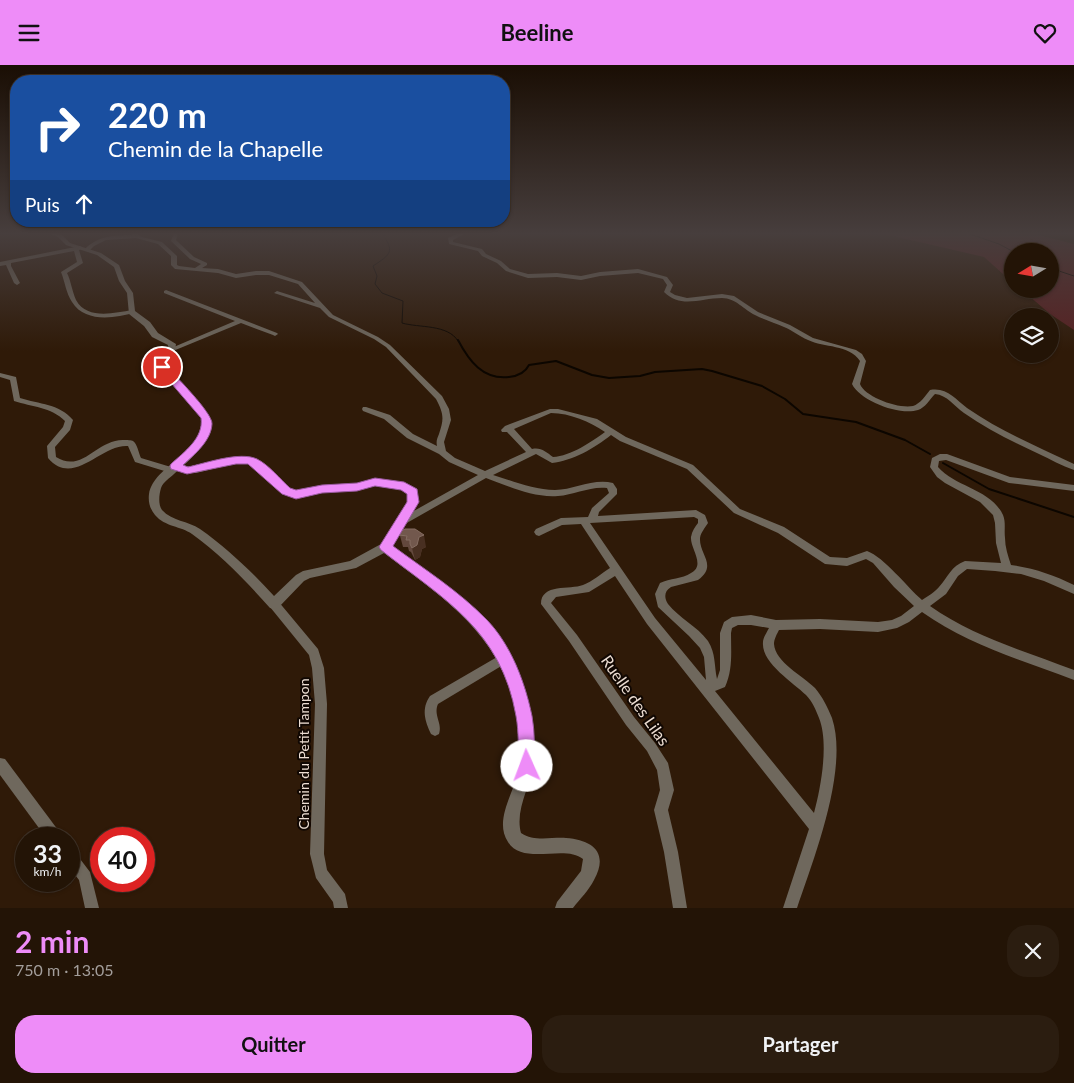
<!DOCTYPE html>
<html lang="fr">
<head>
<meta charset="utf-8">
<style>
  :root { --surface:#231406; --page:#2b1d10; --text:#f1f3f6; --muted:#a39e9b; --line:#403328; --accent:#ee8cf8 }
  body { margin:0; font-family:Lato,sans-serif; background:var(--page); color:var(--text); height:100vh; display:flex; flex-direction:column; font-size:19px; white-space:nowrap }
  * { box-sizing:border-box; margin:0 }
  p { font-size:16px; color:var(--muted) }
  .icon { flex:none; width:28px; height:28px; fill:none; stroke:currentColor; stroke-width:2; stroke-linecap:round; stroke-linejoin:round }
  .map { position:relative; height:843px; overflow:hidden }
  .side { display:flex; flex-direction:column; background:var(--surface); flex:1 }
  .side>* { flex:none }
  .banner { position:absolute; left:10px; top:10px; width:500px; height:152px; border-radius:20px; box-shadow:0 1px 4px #0004,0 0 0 1px var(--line); background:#1a4fa0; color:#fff; overflow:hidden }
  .needle { width:32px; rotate:259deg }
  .controls { position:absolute; left:1004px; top:178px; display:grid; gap:10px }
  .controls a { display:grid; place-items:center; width:55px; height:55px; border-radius:50%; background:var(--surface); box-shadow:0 1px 4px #0004,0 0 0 1px var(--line); font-size:25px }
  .speed { position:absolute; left:15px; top:762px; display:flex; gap:10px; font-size:25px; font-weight:700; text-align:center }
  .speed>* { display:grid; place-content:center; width:65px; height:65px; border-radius:50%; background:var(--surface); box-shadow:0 1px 4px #0004,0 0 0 1px var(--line); line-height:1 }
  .speed small { font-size:12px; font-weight:400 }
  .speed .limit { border:8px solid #d22; background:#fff; color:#111 }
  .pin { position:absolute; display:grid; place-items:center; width:42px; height:42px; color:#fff; margin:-21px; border:2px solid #fff; border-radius:50%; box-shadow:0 1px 5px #0007 }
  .me { position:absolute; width:55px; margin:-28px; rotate:358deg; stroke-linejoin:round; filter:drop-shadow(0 0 4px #0008) }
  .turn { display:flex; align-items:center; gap:18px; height:105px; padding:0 15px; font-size:22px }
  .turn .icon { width:65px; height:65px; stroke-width:2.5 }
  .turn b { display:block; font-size:35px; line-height:42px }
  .then { display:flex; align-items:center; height:48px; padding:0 15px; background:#0003; gap:10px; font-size:19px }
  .round { display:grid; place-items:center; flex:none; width:52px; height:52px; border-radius:20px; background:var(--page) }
  .head { display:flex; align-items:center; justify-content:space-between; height:85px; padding:0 15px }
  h1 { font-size:30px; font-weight:700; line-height:38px; color:var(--accent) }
  .primary-button { display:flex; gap:10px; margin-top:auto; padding:10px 15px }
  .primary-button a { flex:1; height:58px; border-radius:20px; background:var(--accent); color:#111; font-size:20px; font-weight:700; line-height:58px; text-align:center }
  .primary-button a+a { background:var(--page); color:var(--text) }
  header { display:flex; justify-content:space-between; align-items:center; height:65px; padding:0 15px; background:var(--accent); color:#111; font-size:22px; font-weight:700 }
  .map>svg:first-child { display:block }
  .green { fill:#582021 }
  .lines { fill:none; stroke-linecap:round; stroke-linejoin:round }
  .stream-far1 { stroke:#0c0600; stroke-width:1 }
  .stream { stroke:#0c0600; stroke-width:2 }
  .minor { fill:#6f685d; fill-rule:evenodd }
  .tertiary { fill:#6f685d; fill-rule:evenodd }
  .wall { fill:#63483d }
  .shaded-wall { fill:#482f21 }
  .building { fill:#72584d; stroke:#856d62 }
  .route { fill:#ee8cf8; stroke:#9b5ba1 }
  .labels { text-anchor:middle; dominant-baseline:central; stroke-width:4; stroke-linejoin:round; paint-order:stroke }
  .street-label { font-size:14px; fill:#ecddd2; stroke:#100702 }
  .near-street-label { font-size:16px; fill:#ecddd2; stroke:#100702 }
</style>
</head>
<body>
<header><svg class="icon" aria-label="menu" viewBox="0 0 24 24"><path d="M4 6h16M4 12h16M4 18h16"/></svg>Beeline<svg class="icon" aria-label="heart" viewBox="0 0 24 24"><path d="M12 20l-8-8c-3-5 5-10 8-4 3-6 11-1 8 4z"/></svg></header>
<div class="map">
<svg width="1074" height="843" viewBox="0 0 1074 843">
  <rect width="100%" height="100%" fill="#2f1a08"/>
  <!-- green -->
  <polygon class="green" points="880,168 1031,168 1074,179 1074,265 1050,249 1021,224 1050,224 1050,186 1012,186 1012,217 984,192"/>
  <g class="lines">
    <!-- stream-far1 -->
    <g class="stream-far1">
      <path d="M382,168C395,187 391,189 373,201L377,211L375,219L382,228L403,236L402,258C419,263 448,259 458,276"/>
      <polyline points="967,168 999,179 1012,186"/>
      <polyline points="1050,203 1074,211"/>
    </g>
    <!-- stream -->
    <g class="stream">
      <path d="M458,275C469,296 483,315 509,312C518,311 525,308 529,300L556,296L592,310L609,313L640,311L655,307L702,304L712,306L762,321L785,334L803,349L856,357L905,375L930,389"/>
      <polyline points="943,398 989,424 1074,452"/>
    </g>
    <!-- minor -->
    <g class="minor">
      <path d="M131,168H136L142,172L162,177L177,191V200L179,201L195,203L201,199L190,194L171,176L174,168H178L176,175L194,192L207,198V200L202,203L218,204L236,209L256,206H269L302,217L333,250L378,272L390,280L442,331L449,344L451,355L444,377L446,386L455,393L485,406L526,387L507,367H502L501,365L505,361L550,344H558L597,354L626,372L693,400L740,444L784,462L830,492L847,493L867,486C884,492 907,522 922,535C928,531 935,527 939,522C948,512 951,501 965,496L1001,498L996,478L995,458L993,450L980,437L945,418L937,412L930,402L932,393L940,389H947L1010,412L1074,420V426L1009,418L946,395L939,396L938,402C955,422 991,424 1003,450C1006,457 1004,465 1005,473C1005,482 1008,491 1011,500C1033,503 1054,510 1074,520V529L1044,516L1021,509L995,506L967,504L958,511L946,529L930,541C974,572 1025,586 1074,605V615C1022,595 968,580 922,547L909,557L897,563L878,567L820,564L779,565C777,569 774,574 774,579C775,597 803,611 815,623C822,631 828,643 832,653C849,704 814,793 797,843H783L809,764L647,559L615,511L589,527L556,532L551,538L577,570L634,652L655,678L668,698L674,725L668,745L678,787L687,843H673L664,787L654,745L660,725L657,705L647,686L626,660L569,576L541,539C541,518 570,525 583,520C592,517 602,508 610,503L581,459L562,460L539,471L536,470L534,467L536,464L561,453L588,452L592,443L609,428L607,423C590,421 574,430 558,431C533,433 508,421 486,413L405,459L388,485L385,486L382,485L380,482C390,465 408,449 409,428L402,424L375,420L357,425L322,427L296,433L283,428L252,399L237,398L196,408H184L175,405L174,407L171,408L135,397L128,381C100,379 74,423 48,393L47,381L63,362L65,356C51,342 32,342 14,336L10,315L0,312V308L16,312L20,333C39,339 60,339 73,355L70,365L55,382L56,392C83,409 97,373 125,375C126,375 132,375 133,376C137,378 139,389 141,393L171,402L172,399C179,398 188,403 198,402C217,400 238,386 257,395C270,401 281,423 295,426C303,428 313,422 321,421C332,419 344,420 355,419C361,418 367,415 374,414C379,413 386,415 392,416C414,419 424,424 412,447L478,410L449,397L439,389L407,373L384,354L363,346L362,344L363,342H366L390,350L413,369L437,381C436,376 437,374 439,369C444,354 444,349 436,334L386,282L374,274L329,252L320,243L274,228L277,226L315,238L298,219L269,210H256L236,213L218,208L175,204L171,200V191L158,179L136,173L106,175L94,181L89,186L84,185C97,171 114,170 132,170ZM551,348C570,348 590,357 605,367C591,377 571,391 553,392C546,387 541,382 532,384L514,364ZM611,370L620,376L687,404L734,448L778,468L825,499L847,501L866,494L873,498L894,522L914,541L901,551L892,555L878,557L820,554L776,555L751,550L732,552L724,557L720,568V605L717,614C714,600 716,589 708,576C697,561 679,553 668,539C664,533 664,526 671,522L698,515C718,500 699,490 700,473C701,467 705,463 708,458L705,450L696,445L598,451L599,447L617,429V424L613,418C593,413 574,425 555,425C534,425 513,416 493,410L536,389L552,398C572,396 595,383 611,370ZM694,452L698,454V458C695,462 692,466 691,472C690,484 706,500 691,508C682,514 670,513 660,518L655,529L658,542L689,571L700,583L704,592L706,615L655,553L590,458ZM738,560H751L769,563C767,567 763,573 763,577C761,598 793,617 806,630C812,636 816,645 819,653C829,678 821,722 814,748L715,626L725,622C733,604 731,588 731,568L732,563Z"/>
      <path d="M459,168H466L453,175V177L482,184L486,189L501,196L510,204L528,209L557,208L581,211L600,207L638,204L667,212L673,220L670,227L675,230L687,233L722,229L734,231L758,247L790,260L813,273L856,285L862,289L866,296L860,319C865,332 898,344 913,341C920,339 926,330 930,325C947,322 955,334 967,343C1000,366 1038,382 1074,399V405C1062,401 1050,394 1039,389C1013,377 987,364 964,348C954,341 947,330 935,329C930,334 925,343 918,345C900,351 860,336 852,319L860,296C849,279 824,283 808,275C799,271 792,265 784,262C775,258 765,255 755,250C744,245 736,233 722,233C701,233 681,244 664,227L667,220L663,214L638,208L600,211L581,215L557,212L528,213L506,206L497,198L482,191L478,186L449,179L448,173Z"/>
      <path d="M80,181L83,183L79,185L83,198L67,208C71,216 72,226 76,235C87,255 114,248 132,245L135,247L134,248C114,253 85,258 72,237C66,228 65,217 61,207L77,197L74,186L11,198V201L20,218L17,220L14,218L6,200L0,201V197Z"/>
      <polygon points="166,225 277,268 278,269 275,271 273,270 241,258 173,286 169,286 169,284 235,256 164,228 164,226"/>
      <polygon points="274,535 278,536 318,584 324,603 327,639 324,789 327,805 345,829 348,843 334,843 333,837 316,813 310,789 315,639 312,603 309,590 270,542 269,539 270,536"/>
      <path d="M504,588L508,589L510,593L508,597L438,639C433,650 443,659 439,669L435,671L431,669C425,656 421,644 430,631Z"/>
      <polygon points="0,693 5,694 61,769 63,774 47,774 0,710"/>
      <polygon points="69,784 74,786 90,807 99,843 85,843 79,815 69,802"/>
    </g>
    <!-- tertiary -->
    <path class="tertiary" d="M48,168L62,170L70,178L101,188L119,200L125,216L133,228L135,246L150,257L158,268L176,279L175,285L166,299V302L210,353C211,378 191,394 174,409C170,413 163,417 161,423C159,430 158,439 162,445C172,456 188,456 200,464C227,483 252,507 274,531L296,510L303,506L350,496L381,479L385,478L389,479C447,522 500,554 524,627C531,647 535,669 535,691C534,716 514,742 521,768C534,777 551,772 566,773C593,775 609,788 594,815C589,825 580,834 573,843H555L557,837L581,806L583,794C565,779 523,801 508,777C494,756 513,729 518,708C523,689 520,670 517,651C502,570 445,534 384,488L356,503L310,513L304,516L278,543L274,544L270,543C246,516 221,490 192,469C181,461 165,462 155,450C150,444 148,437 149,429C155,398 201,393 202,353L158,302C159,294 167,288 168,280L152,272L144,261L129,249L127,228L119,216L114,202L97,190L66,180L58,172Z"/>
  </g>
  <!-- wall -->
  <polygon class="wall" points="399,467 426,482 422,484 420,492 415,495 411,487 409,486 408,482 403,482"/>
  <!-- shaded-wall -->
  <polygon class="shaded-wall" points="424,470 426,482 422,484 420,492 415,495 412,483 419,472"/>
  <!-- building -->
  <polygon class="building" points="405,464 415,464 424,470 419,472 417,480 412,483 410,479 410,475 406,475 407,471 399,470 399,467"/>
  <!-- sky -->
  <linearGradient id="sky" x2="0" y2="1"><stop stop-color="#1a0e04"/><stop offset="0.59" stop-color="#473e3d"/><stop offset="1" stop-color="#473e3d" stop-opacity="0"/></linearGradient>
  <rect width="1074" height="286" fill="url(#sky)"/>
  <!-- route -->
  <path class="route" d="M159,300H166C174,310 213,348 212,359C211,376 195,389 183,400L188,402C206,398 240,386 257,394C269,400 280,414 290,423L296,425L322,420L357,418L375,413L404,417L417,424L419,437L393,481C424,504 459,526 487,555C511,580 525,617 532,651C535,667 534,685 536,701L533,707L527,709L521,707L519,701C518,685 519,667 516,651C501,565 445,535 381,485L379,482L407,437V429L401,425L375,421L357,426L322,428L296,434L282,429L248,399H236L187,409L171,404L170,401L171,399C184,387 204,373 201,353L159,304Z"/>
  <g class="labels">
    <!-- street labels -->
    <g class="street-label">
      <text transform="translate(303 689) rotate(-90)">Chemin du Petit Tampon</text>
    </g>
    <!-- near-street labels -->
    <g class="near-street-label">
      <text transform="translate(636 635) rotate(55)">Ruelle des Lilas</text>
    </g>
  </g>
</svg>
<div class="controls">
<a><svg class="needle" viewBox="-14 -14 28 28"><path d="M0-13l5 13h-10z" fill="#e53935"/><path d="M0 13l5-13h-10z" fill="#a39e9b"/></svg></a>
<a><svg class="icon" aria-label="layers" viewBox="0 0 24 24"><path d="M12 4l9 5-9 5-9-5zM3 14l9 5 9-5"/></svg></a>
</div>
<div class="speed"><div>33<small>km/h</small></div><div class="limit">40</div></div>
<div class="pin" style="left:162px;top:302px;background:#d93025"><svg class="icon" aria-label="arrive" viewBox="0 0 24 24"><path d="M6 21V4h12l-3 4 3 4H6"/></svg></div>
<svg class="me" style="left:527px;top:701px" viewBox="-20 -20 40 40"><circle r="19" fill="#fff"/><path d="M0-13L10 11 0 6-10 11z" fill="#ee8cf8"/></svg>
<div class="banner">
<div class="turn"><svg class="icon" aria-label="right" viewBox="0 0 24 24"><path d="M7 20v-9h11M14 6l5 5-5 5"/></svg><div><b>220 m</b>Chemin de la Chapelle</div></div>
<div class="then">Puis<svg class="icon" aria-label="ahead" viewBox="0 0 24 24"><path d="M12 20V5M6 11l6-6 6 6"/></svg></div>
</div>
</div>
<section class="side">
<div class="head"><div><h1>2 min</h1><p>750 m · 13:05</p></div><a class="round"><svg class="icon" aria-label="close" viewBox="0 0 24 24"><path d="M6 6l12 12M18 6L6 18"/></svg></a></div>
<div class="primary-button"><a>Quitter</a><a>Partager</a></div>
</section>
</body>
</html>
